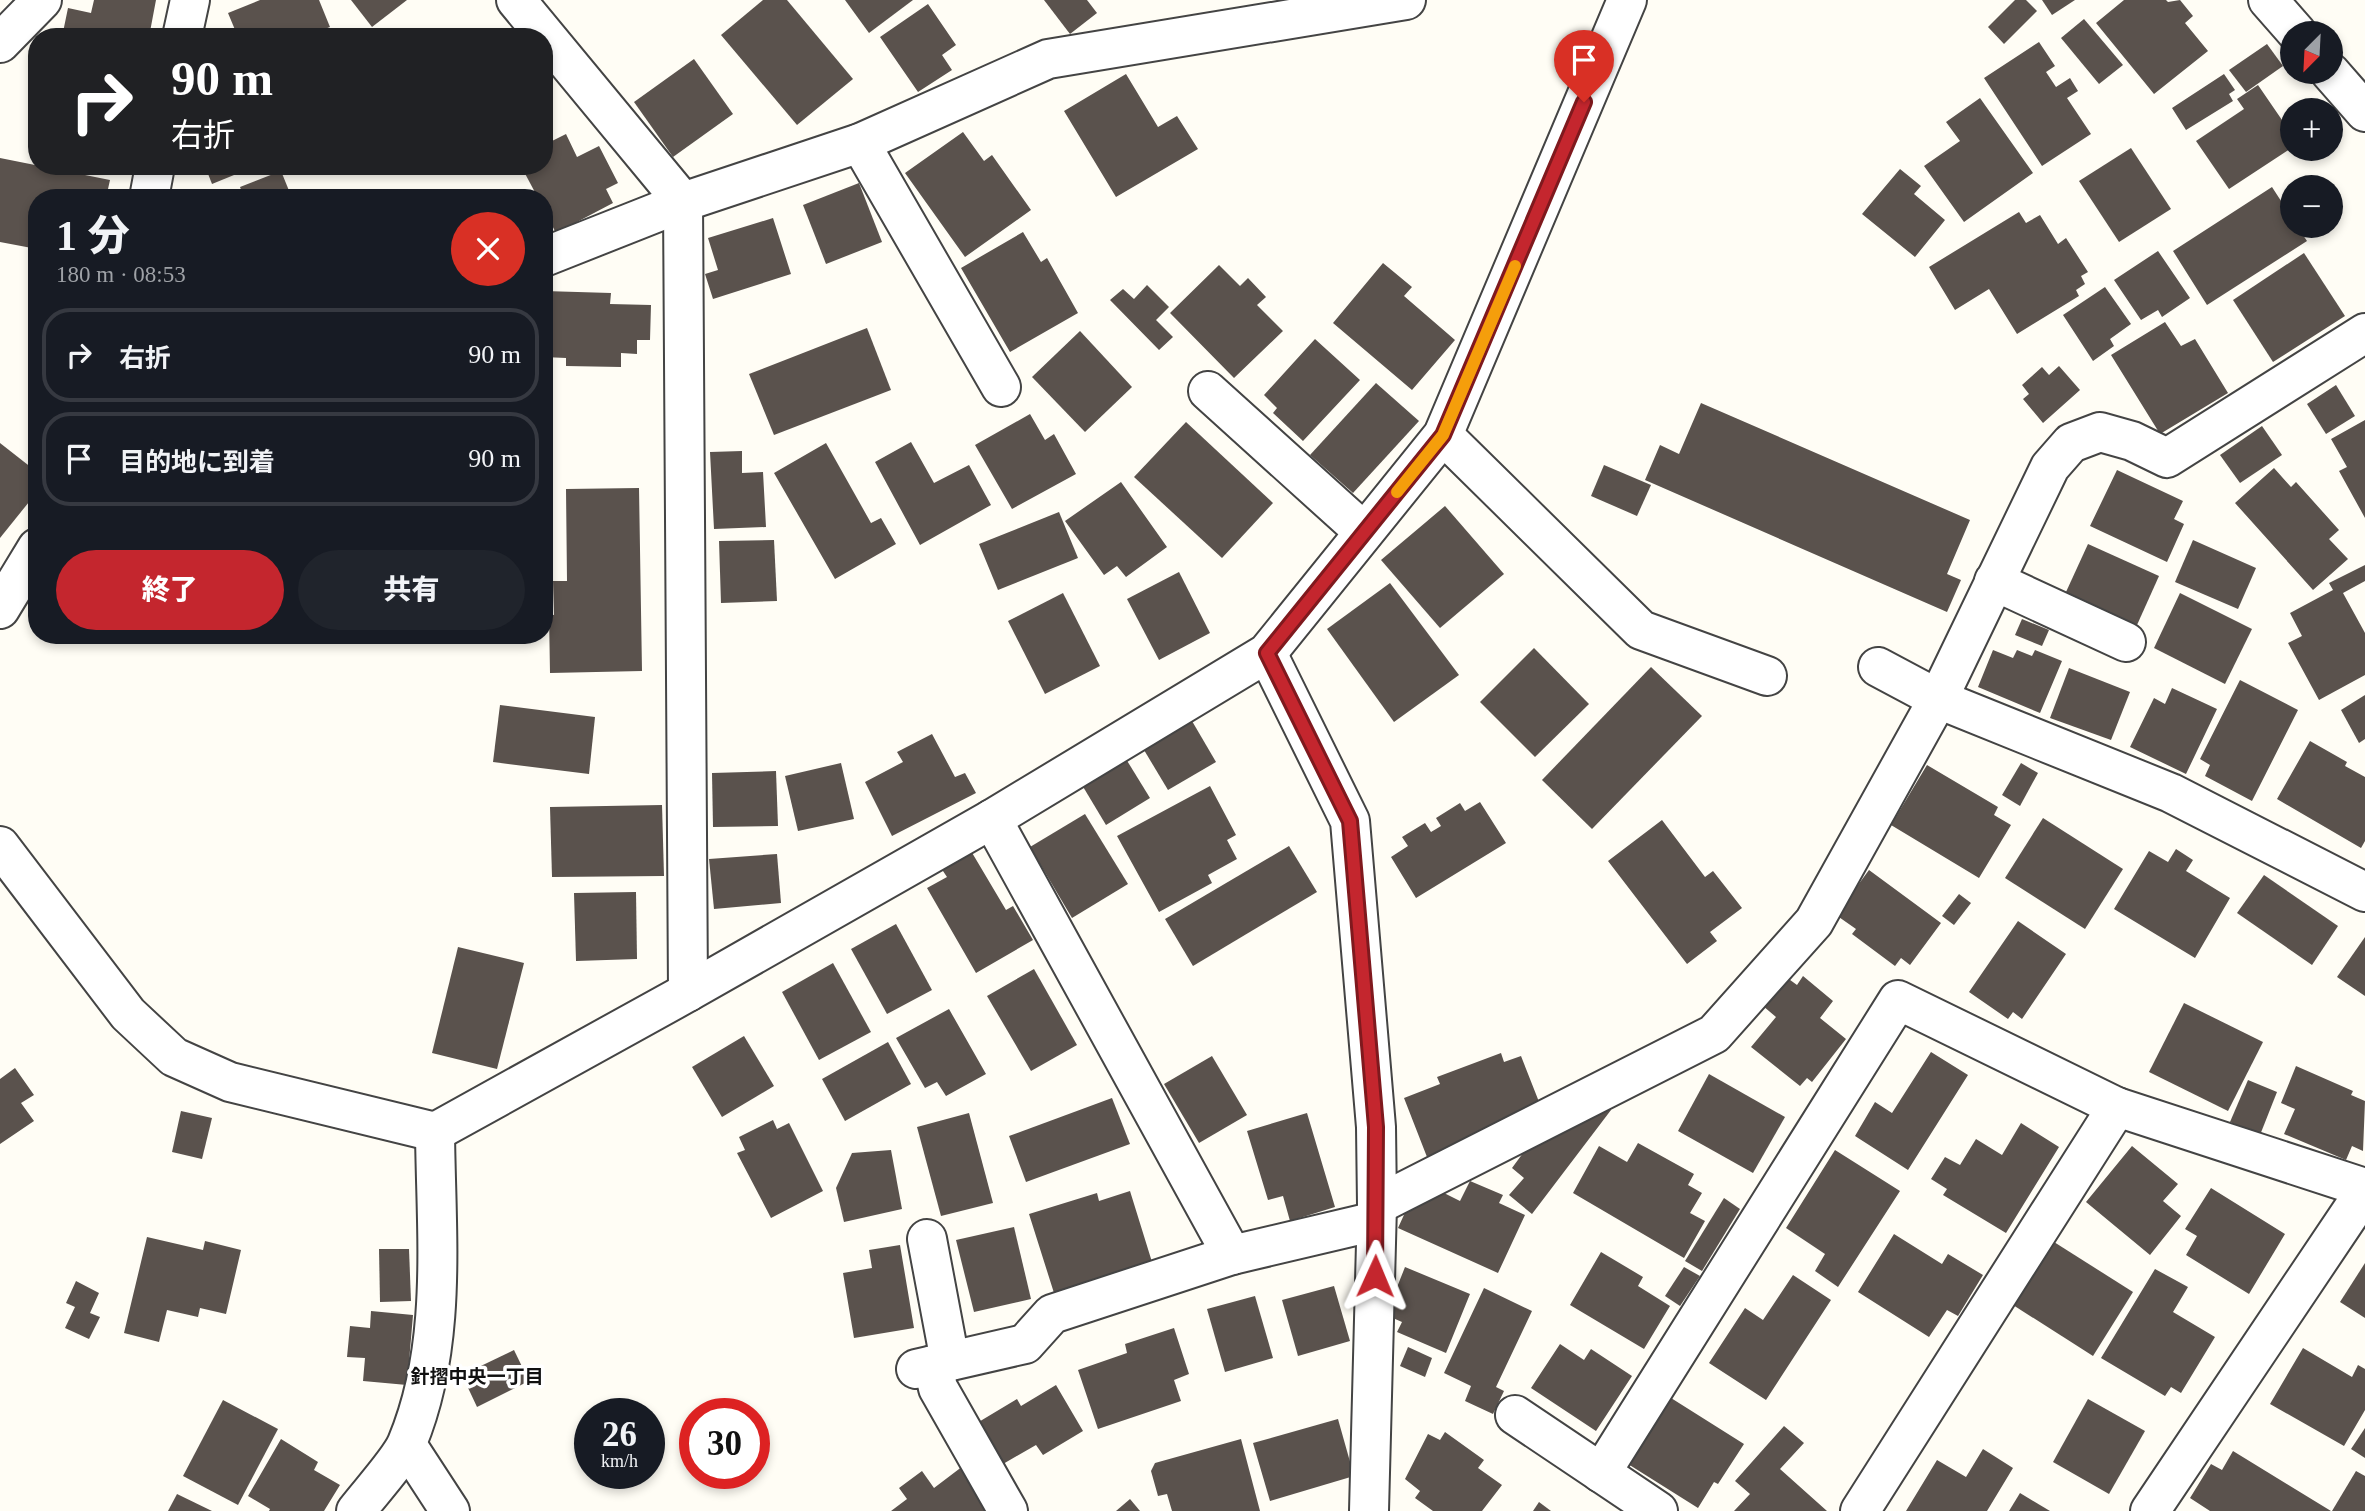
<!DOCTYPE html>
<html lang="ja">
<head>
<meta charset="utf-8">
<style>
  :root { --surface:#171b24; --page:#20242c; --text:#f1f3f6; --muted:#9ea1a6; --line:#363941; --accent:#c4262e }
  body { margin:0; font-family:"Times New Roman","Noto Sans JP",serif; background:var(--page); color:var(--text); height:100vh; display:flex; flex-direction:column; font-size:26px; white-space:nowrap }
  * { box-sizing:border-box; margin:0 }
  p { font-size:23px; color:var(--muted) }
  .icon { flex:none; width:38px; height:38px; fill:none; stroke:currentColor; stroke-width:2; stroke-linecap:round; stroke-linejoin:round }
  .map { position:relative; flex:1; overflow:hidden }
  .sheet { position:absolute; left:28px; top:189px; width:525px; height:455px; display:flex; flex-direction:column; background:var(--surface); border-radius:28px; box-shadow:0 4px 10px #0003 }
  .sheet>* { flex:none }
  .banner { position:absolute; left:28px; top:28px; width:525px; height:147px; border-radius:28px; box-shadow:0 4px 10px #0003; background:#202124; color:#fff; overflow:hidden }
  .needle { width:46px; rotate:204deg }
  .fabs { position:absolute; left:2280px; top:21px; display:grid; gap:14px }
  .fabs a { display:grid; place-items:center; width:63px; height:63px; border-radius:50%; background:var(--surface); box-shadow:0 4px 10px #0003; font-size:35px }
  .speed { position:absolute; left:574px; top:1398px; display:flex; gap:14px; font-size:35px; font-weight:700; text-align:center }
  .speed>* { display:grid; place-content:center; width:91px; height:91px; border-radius:50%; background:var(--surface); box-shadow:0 4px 10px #0003; line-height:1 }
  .speed small { font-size:18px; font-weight:400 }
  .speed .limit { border:10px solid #d22; background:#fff; color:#111 }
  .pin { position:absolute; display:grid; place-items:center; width:60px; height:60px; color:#fff; margin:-72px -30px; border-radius:50% 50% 50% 0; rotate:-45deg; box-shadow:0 0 7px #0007 }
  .pin .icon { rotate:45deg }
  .me { position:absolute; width:77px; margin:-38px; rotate:1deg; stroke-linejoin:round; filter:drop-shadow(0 0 5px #0008) }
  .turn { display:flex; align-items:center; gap:24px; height:147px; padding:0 28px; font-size:32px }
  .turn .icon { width:91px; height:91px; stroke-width:2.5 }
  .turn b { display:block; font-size:49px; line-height:60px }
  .round { display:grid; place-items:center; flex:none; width:74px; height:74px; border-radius:37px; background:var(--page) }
  .headline { display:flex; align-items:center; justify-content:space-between; height:119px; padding:0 28px }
  h1 { font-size:42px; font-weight:800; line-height:52px }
  .cta { display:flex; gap:14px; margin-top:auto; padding:14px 28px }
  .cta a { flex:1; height:80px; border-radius:42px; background:var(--accent); color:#fff; font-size:28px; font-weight:800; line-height:80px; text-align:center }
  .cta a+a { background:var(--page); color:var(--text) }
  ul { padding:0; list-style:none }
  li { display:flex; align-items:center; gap:21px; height:94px; margin:0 14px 10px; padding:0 14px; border:4px solid var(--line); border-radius:28px }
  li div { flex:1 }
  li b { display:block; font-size:26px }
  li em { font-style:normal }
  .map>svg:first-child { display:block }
  .building { fill:#5a524d }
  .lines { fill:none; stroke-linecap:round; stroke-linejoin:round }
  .minor-casing { stroke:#444; stroke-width:42 }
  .minor { stroke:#fff; stroke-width:38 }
  .route-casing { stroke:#7f191e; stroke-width:18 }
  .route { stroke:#c4262e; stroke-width:12 }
  .slow { stroke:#f59e0b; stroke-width:12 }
  .labels { text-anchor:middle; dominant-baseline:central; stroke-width:7; stroke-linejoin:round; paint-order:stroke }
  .neighbourhood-label { font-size:19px; font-weight:bold; fill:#111; stroke:#fff }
</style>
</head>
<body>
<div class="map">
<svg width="2365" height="1511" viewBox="0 0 2365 1511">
  <rect width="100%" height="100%" fill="#fffdf5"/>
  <!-- building -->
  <g class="building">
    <polygon points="94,0 156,0 149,37 62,37 68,8 91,13"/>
    <polygon points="260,0 319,0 330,27 304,37 238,37 228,13"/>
    <polygon points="351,0 407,0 372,27"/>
    <polygon points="763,0 787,0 853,79 797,125 721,35"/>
    <polygon points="845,0 913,0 869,33"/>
    <polygon points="1044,0 1087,0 1097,13 1070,34"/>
    <polygon points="2015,0 2026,0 2037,11 2004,44 1988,27"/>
    <polygon points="2042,0 2075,0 2052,15"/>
    <polygon points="2124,0 2166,0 2168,2 2180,0 2193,16 2185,23 2208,51 2154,94 2096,23"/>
    <polygon points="928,4 956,45 942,55 952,70 918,92 880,37"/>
    <polygon points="2084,19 2123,65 2099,84 2061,38"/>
    <polygon points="2039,42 2055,66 2046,72 2056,87 2070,78 2078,91 2067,98 2091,134 2042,166 1984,78"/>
    <polygon points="2267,44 2283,66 2246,92 2229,70"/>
    <polygon points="694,59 733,114 673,157 634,102"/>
    <polygon points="1126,74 1158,127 1177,116 1198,149 1116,197 1064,111"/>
    <polygon points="2224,74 2235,90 2229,94 2233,101 2186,130 2172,108"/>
    <polygon points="2258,85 2291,133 2283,139 2290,149 2229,189 2196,141 2244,109 2237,99"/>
    <polygon points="1980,98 2033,173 1964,222 1924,166 1960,141 1946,122"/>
    <polygon points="963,132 984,161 992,155 1031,210 965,257 905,173"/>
    <polygon points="566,134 577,157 599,146 618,183 606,189 613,203 556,233 544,210 544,198 538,198 521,166 544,166 544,145"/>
    <polygon points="2131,148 2171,209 2119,242 2079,181"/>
    <polygon points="0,158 110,180 106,198 37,198 37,249 0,242"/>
    <polygon points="205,166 256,166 212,184"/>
    <polygon points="1900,169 1921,186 1914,194 1945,220 1915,257 1862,214"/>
    <polygon points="281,171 292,198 244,198 240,187"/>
    <polygon points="859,183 882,242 826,264 803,205"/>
    <polygon points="2272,187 2292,218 2292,226 2297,226 2307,241 2207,305 2173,251"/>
    <polygon points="2019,212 2026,223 2040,215 2058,244 2066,238 2088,272 2081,276 2085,284 2076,290 2079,296 2017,334 1989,289 1955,310 1929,267"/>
    <polygon points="773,218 791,274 713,299 705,274 718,270 708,238"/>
    <polygon points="1023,232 1041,262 1047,258 1078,313 1010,352 961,268"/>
    <polygon points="2158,251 2190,298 2162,317 2158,310 2141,320 2114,280"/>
    <polygon points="2304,253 2345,316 2273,362 2233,300"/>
    <polygon points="1383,263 1412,287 1404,296 1455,340 1412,390 1333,323"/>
    <polygon points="1219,265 1240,286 1248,278 1266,297 1257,305 1283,331 1234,378 1170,313"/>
    <polygon points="1147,285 1169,307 1156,320 1173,337 1159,350 1110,300 1123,289 1134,299"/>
    <polygon points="2105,287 2131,324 2110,339 2114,346 2093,361 2063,315"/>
    <polygon points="544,291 611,293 610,304 651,305 650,340 637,340 637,354 621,353 621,367 566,366 566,358 544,357"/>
    <polygon points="2165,322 2181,346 2195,339 2228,393 2160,434 2111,355"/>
    <polygon points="867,328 891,390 774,435 749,374"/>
    <polygon points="1080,331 1132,387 1085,432 1032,377"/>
    <polygon points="1315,339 1360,380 1303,441 1273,413 1277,408 1264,395"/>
    <polygon points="2059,366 2080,390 2043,423 2023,399 2029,394 2022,385 2042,367 2049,375"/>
    <polygon points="1376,383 1419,421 1353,493 1310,455"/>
    <polygon points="2336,385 2355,416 2326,434 2307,404"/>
    <polygon points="1701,403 1970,520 1947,574 1961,580 1947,612 1645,480 1660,445 1679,454"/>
    <polygon points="1030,414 1045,440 1054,434 1076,474 1012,509 975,445"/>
    <polygon points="2365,420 2365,518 2339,471 2347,467 2331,439"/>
    <polygon points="1186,422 1273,503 1222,558 1134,477"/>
    <polygon points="2262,426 2282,455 2240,483 2220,455"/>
    <polygon points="911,442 934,483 969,465 991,505 920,545 875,462"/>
    <polygon points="0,443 37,472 37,492 0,538"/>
    <polygon points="826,443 871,523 881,518 896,544 835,579 774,473"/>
    <polygon points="742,451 742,473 763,472 766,527 714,529 710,452"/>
    <polygon points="1604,465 1651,485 1637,516 1591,496"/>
    <polygon points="2274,468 2291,487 2296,482 2339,530 2329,539 2348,559 2313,590 2235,503"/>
    <polygon points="2117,470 2183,501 2174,519 2184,524 2167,562 2090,526"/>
    <polygon points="1121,482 1167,547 1126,577 1117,566 1104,575 1065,521"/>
    <polygon points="639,488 642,671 550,673 549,614 554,615 553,581 567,581 566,489"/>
    <polygon points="1445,506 1504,574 1440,628 1381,560"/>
    <polygon points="1059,512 1078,558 998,590 979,544"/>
    <polygon points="774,540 777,601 721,603 719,541"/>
    <polygon points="2193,540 2256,568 2238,609 2175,582"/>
    <polygon points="2088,544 2159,576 2137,625 2066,592"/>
    <polygon points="2365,565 2365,581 2343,593 2365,633 2365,675 2319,700 2288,643 2302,636 2290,613 2333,590 2329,583"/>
    <polygon points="1179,572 1210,633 1159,660 1127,599"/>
    <polygon points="1390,583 1459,675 1394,722 1327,629"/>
    <polygon points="1063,593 1100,666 1045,694 1008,621"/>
    <polygon points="2180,593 2252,629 2225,684 2154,648"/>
    <polygon points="2022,619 2049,630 2042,646 2015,635"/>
    <polygon points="1534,648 1589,704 1535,757 1480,702"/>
    <polygon points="1993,650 2013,658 2017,650 2032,656 2035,650 2062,661 2040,713 1978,687"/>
    <polygon points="1651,667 1702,716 1592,829 1542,780"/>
    <polygon points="2069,668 2130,692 2111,740 2050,718"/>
    <polygon points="2240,680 2298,710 2252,801 2205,776 2210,765 2200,759"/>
    <polygon points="2172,688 2217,709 2186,774 2130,747 2154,698 2165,704"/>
    <polygon points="2365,695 2365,739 2359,743 2341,710"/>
    <polygon points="500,705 595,717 589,774 493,762"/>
    <polygon points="1192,721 1216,762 1168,790 1144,750"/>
    <polygon points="932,734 955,777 965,773 976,793 892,836 865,782 903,762 897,752"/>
    <polygon points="2310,741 2347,762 2345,766 2365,777 2365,841 2361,848 2277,799"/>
    <polygon points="1126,759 1150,798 1106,825 1082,785"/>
    <polygon points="841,763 854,819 798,831 785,776"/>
    <polygon points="2021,763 2038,773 2020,806 2002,795"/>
    <polygon points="1927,765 1998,807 1994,815 2011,825 1979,878 1891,825"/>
    <polygon points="776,771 778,826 713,827 712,773"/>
    <polygon points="1210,786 1236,835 1227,840 1237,859 1208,875 1212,883 1159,912 1117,836"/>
    <polygon points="1480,802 1506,843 1416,898 1391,857 1408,846 1402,837 1425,823 1431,832 1441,826 1436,818 1460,803 1465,811"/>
    <polygon points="662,805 664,876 552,877 550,807"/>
    <polygon points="1085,814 1128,884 1072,918 1030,847"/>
    <polygon points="2043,818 2123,869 2085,929 2005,878"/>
    <polygon points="1662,820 1705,877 1713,871 1742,908 1710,932 1717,941 1687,964 1608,861"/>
    <polygon points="1289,846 1317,892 1193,966 1165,919"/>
    <polygon points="2176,849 2193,860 2186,871 2230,898 2195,958 2114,909 2149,851 2168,862"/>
    <polygon points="971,851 1006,910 1013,906 1033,940 976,973 927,888 947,877 941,868"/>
    <polygon points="777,854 781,903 714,909 709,859"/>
    <polygon points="1869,870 1941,923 1910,965 1901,958 1895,966 1852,934 1856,929 1836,915"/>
    <polygon points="2264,875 2338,926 2312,965 2237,913"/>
    <polygon points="636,892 637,959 576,961 574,893"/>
    <polygon points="1959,894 1971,903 1954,925 1942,916"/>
    <polygon points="2018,921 2066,954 2022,1019 2013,1012 2008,1019 1969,992"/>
    <polygon points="896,924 932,990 887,1014 851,949"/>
    <polygon points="2365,937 2365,996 2337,977"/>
    <polygon points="458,947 524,963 497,1069 432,1053"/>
    <polygon points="833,963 871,1032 819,1060 782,992"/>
    <polygon points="1034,969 1077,1045 1031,1071 987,996"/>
    <polygon points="1803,976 1833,1001 1820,1018 1846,1039 1812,1082 1807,1078 1800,1086 1751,1047 1776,1017 1763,1006 1786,977 1797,985"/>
    <polygon points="2184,1003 2263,1042 2228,1111 2149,1072"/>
    <polygon points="949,1009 986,1074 946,1096 937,1082 925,1088 896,1038"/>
    <polygon points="744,1036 774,1086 722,1117 692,1067"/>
    <polygon points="888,1042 911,1084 845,1121 822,1079"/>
    <polygon points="1931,1052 1968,1075 1908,1170 1855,1136 1875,1102 1892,1113"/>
    <polygon points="1501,1053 1504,1062 1521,1056 1543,1112 1427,1157 1404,1098 1440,1084 1437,1077"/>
    <polygon points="1212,1056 1247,1115 1199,1143 1164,1084"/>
    <polygon points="2296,1066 2353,1091 2351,1095 2365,1101 2363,1151 2352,1146 2346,1160 2284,1134 2295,1109 2281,1103"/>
    <polygon points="15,1068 34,1095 21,1103 34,1121 0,1144 0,1079"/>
    <polygon points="1709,1074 1785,1117 1753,1173 1678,1131"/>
    <polygon points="2248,1080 2277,1092 2260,1135 2230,1122"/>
    <polygon points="1112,1098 1130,1144 1026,1182 1009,1136"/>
    <polygon points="1605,1105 1611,1110 1532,1214 1509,1195 1524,1178 1512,1168 1526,1149"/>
    <polygon points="181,1111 212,1118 202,1159 172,1152"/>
    <polygon points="969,1113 993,1203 941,1216 917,1127"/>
    <polygon points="1307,1113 1335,1207 1290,1221 1283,1196 1268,1200 1247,1131"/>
    <polygon points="773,1120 777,1129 789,1123 823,1191 771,1218 737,1153 745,1150 739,1137"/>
    <polygon points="2021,1123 2059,1147 2006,1233 1943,1195 1947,1189 1931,1179 1945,1157 1960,1165 1976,1139 2002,1155"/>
    <polygon points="1638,1143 1694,1174 1688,1185 1702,1193 1690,1213 1705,1221 1684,1258 1573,1193 1599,1146 1627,1162"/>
    <polygon points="2132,1146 2178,1184 2163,1201 2181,1216 2150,1255 2086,1202"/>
    <polygon points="891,1150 902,1209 844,1222 836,1188 852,1153"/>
    <polygon points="1835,1150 1900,1191 1838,1287 1815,1271 1825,1254 1786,1228"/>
    <polygon points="1470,1181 1503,1195 1499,1203 1525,1215 1498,1273 1398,1228 1413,1195 1432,1187 1460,1201"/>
    <polygon points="2211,1188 2285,1234 2249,1294 2186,1255 2197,1236 2185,1229"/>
    <polygon points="1130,1191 1152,1262 1054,1293 1029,1214 1097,1193 1099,1201"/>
    <polygon points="1724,1198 1740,1209 1702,1271 1685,1261"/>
    <polygon points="1014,1227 1031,1299 974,1312 956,1240"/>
    <polygon points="1894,1234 1942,1264 1948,1254 1983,1275 1958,1316 1947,1310 1929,1337 1858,1292"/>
    <polygon points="147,1237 203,1250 205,1241 241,1250 226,1314 200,1308 198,1317 167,1310 159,1342 124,1333"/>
    <polygon points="2054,1242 2133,1292 2093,1356 2013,1305"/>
    <polygon points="900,1245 914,1328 854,1338 843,1273 872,1268 869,1250"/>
    <polygon points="379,1249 409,1249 411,1301 380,1302"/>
    <polygon points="1601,1252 1643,1277 1638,1286 1670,1306 1644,1349 1570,1305"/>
    <polygon points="2365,1263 2365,1318 2340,1302"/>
    <polygon points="1405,1267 1470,1294 1446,1353 1397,1332 1402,1322 1386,1315"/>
    <polygon points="1684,1267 1700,1276 1680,1306 1665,1296"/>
    <polygon points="2155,1269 2188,1287 2173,1312 2215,1337 2181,1393 2171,1387 2165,1396 2101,1358"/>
    <polygon points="1793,1275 1831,1300 1766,1400 1709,1363 1745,1308 1763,1320"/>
    <polygon points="76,1281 99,1293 90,1313 100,1317 89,1339 65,1328 75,1307 66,1303"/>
    <polygon points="1334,1286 1350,1341 1298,1356 1282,1300"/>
    <polygon points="1484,1288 1532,1311 1496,1387 1504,1391 1493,1414 1465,1401 1471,1386 1444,1373"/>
    <polygon points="1255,1296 1273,1358 1225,1372 1207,1309"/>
    <polygon points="371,1311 413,1315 407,1385 363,1381 365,1358 347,1357 350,1326 370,1328"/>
    <polygon points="1174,1328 1189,1374 1174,1380 1181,1401 1098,1429 1078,1370 1127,1353 1125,1344"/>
    <polygon points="1560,1344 1584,1360 1591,1349 1632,1376 1596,1431 1531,1388"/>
    <polygon points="1408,1347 1432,1358 1425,1377 1400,1366"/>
    <polygon points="2303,1348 2352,1377 2358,1365 2365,1369 2365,1410 2344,1446 2270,1404"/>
    <polygon points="514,1350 529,1381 477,1407 462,1375"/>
    <polygon points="1056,1385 1083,1431 1043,1455 1036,1445 1003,1464 977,1423 1017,1399 1021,1406"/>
    <polygon points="1671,1398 1744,1444 1718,1484 1714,1482 1698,1508 1628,1464"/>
    <polygon points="2088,1399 2145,1431 2109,1494 2053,1462"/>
    <polygon points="223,1400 278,1429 238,1505 183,1476"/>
    <polygon points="1338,1419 1354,1476 1270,1501 1253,1443"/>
    <polygon points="1784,1426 1804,1443 1780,1469 1827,1511 1734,1511 1750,1494 1735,1481"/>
    <polygon points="2365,1428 2365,1458 2351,1449"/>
    <polygon points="1445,1432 1484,1460 1478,1468 1502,1485 1482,1511 1433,1511 1415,1498 1420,1491 1405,1479 1428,1434 1440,1440"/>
    <polygon points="281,1439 318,1462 314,1470 340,1485 324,1511 269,1511 270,1509 248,1496"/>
    <polygon points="1241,1439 1260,1511 1172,1511 1167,1494 1158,1496 1151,1471 1155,1463"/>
    <polygon points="1983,1449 2013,1468 1987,1511 1906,1511 1937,1460 1966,1477"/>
    <polygon points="2233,1451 2331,1511 2210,1511 2190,1498 2211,1464 2222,1470"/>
    <polygon points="963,1466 996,1511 891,1511 907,1499 899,1488 922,1471 934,1488"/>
    <polygon points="2356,1471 2365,1476 2365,1511 2332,1511"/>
    <polygon points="2020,1493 2050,1511 2009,1511"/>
    <polygon points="177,1494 212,1511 168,1511"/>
    <polygon points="1130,1499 1140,1511 1116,1511"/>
    <polygon points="1539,1502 1551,1511 1533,1511"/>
  </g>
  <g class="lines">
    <defs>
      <g id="minor">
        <polyline points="516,0 683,202 688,992"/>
        <polyline points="2268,0 2297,33"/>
        <polyline points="182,37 190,0"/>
        <polyline points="0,43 42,0"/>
        <polyline points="2330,72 2365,112"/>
        <polyline points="860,143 1001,387"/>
        <polyline points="149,198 155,166"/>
        <polyline points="544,257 683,202 860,143 1048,59 1406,0"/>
        <polyline points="1208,391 1364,532"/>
        <polyline points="1443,435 1641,630 1767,676"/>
        <polyline points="1994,581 2126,642"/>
        <polyline points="0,609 37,548"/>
        <polyline points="1267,653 1350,821 1376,1127 1377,1205 1369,1511"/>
        <polyline points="1878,667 1938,699 2171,793 2365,892"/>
        <polyline points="992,819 1232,1255"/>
        <polyline points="0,846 128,1014 174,1057 230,1082 435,1132 688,992 992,819 1267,653 1443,435 1627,0"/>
        <polyline points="1377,1205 1714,1034 1814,922 1938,699 2050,467 2071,443 2100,432 2132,441 2167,458 2365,333"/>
        <polyline points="927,1239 950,1361"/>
        <polyline points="933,1365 938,1388 1008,1511"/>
        <polyline points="916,1369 1025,1344 1052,1314 1232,1255 1376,1221"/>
        <polyline points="1515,1415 1658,1511"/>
        <polyline points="407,1445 450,1511"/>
        <polyline points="1601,1473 1898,1000 2117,1107 2365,1188"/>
        <path d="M356,1511C369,1494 400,1460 407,1443C448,1345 436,1235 435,1132"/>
        <polyline points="1860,1511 2117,1107"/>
        <polyline points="2150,1511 2365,1191"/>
      </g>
    </defs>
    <!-- minor casing -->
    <use href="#minor" class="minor-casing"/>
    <!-- minor -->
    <use href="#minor" class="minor"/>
  </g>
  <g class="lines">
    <defs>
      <polyline id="route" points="1375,1276 1376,1127 1350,821 1267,653 1443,435 1584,102"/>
    </defs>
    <!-- route casing -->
    <use href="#route" class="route-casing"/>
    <!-- route -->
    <use href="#route" class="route"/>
    <!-- slow -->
    <polyline class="slow" points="1397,492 1443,435 1515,266"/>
  </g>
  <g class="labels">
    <!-- neighbourhood labels -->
    <g class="neighbourhood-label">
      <text x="477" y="1376">針摺中央一丁目</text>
    </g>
  </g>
</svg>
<div class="fabs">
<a><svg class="needle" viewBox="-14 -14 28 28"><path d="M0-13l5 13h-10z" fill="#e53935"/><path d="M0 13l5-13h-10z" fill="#9ea1a6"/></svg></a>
<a>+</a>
<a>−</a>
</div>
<div class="speed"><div>26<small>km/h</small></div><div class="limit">30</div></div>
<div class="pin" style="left:1584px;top:102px;background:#d93025"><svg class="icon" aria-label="arrive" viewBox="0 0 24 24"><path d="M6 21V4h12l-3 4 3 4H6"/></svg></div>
<svg class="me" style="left:1375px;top:1276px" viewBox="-20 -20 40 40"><path d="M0-17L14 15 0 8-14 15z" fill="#c4262e" stroke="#fff" stroke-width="4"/></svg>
<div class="banner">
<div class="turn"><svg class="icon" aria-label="right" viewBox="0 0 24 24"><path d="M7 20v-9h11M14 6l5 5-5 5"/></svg><div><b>90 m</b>右折</div></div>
</div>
<section class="sheet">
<div class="headline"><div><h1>1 分</h1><p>180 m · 08:53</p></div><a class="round" style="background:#d93025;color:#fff"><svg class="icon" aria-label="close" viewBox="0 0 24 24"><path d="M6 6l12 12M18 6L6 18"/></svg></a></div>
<ul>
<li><svg class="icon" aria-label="right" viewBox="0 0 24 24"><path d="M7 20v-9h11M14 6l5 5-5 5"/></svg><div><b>右折</b></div><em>90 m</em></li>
<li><svg class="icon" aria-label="arrive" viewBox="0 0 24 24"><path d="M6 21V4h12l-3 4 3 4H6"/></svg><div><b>目的地に到着</b></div><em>90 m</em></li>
</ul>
<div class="cta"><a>終了</a><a>共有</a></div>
</section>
</div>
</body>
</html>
